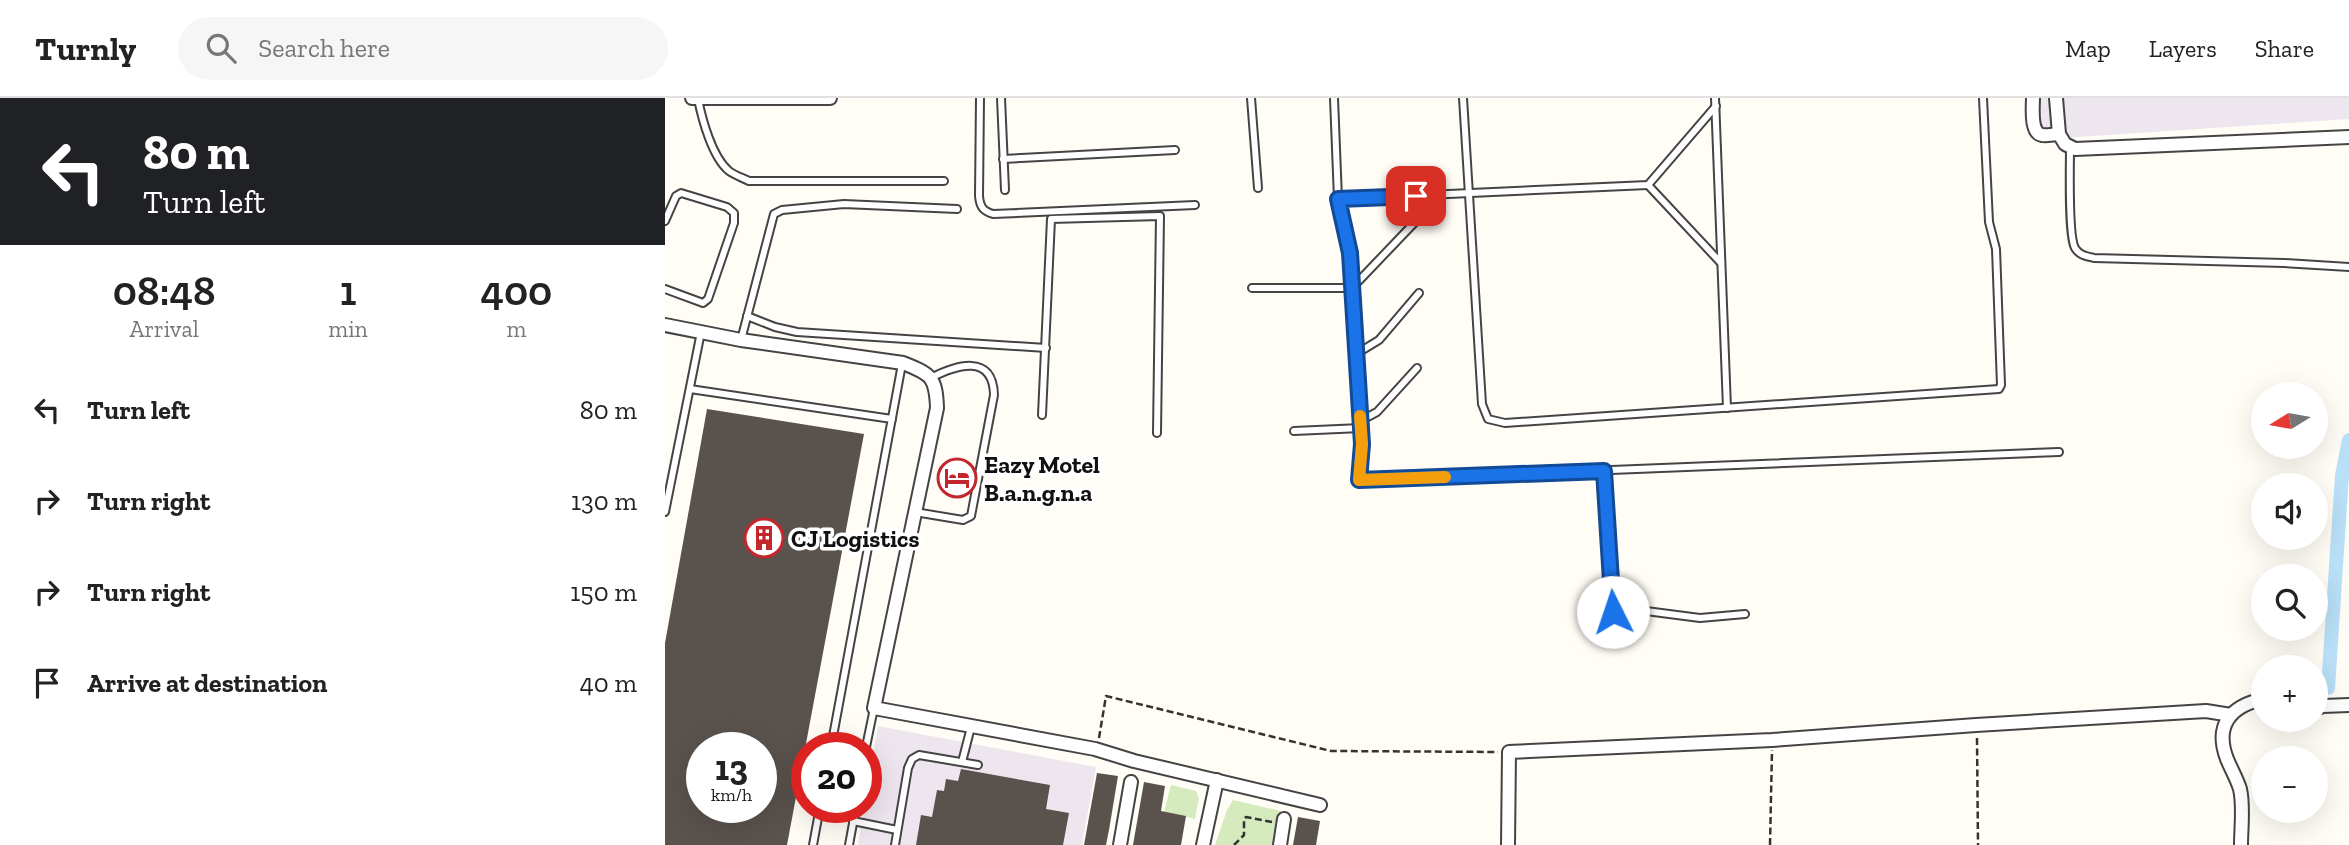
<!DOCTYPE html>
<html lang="en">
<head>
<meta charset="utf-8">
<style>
  :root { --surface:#fff; --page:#f6f6f6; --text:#222; --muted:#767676; --line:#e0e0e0 }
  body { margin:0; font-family:"Zilla Slab",serif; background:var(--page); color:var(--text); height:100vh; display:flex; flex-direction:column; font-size:26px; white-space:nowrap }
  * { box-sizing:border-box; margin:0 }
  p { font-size:23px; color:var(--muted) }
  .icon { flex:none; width:38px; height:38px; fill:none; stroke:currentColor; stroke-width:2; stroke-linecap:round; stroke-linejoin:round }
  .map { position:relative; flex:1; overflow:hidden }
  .drawer { display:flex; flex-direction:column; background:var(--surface); width:665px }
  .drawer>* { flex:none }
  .guide { background:#202124; color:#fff; overflow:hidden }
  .needle { width:46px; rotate:259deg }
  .controls { position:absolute; left:1586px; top:284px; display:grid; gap:14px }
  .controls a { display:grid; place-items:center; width:77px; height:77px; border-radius:50%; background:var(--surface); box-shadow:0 7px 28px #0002; font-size:35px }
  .speed { position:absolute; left:21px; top:634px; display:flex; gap:14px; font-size:35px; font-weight:700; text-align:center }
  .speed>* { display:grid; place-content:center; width:91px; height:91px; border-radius:50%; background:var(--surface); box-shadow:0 7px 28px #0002; line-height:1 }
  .speed small { font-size:18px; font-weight:400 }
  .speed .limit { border:10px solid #d22; background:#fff; color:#111 }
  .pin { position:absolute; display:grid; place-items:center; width:60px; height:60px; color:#fff; margin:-30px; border-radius:14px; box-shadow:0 4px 10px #0006 }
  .me { position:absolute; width:77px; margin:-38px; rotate:356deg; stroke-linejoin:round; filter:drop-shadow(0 0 5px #0008) }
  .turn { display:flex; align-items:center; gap:24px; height:147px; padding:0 28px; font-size:32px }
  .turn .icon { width:91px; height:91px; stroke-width:2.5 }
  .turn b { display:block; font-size:49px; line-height:60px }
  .eta { display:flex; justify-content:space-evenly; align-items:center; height:119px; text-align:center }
  .eta b { font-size:42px; font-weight:600; line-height:49px }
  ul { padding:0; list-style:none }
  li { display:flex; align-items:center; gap:21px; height:91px; padding:0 28px }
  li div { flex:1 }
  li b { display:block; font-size:26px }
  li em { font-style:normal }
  header { display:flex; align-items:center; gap:42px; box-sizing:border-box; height:98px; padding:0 35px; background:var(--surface); border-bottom:2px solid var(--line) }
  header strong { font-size:33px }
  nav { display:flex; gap:38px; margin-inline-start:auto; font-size:24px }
  .search { width:490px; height:63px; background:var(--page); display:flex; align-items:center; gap:18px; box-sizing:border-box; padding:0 24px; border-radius:38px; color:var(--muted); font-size:26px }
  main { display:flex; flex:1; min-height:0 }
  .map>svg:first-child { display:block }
  .industrial { fill:#eee6ef }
  .green { fill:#d5ebbd }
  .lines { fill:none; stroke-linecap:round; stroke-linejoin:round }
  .canal { stroke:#b9e0f7; stroke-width:14 }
  .building { fill:#5a524d; fill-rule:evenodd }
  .service-casing { stroke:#444; stroke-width:10 }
  .minor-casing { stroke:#444; stroke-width:16 }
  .path { stroke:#333; stroke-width:2.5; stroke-dasharray:7 3.5; stroke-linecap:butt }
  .service { stroke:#fff; stroke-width:6 }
  .minor { stroke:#fff; stroke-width:12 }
  .route-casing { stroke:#114b97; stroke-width:18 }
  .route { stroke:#1a73e8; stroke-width:12 }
  .slow { stroke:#f59e0b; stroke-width:12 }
  .labels { text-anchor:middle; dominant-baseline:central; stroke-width:7; stroke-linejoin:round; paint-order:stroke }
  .poi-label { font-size:24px; font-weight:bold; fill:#111; stroke:#fff; text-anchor:start }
</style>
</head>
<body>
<header>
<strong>Turnly</strong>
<div class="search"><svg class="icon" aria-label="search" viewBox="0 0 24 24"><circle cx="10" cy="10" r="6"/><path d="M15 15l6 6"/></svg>Search here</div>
<nav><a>Map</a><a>Layers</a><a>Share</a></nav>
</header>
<main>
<section class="drawer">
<div class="guide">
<div class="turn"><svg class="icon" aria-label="left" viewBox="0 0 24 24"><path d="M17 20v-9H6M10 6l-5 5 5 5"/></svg><div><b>80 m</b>Turn left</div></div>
</div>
<div class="eta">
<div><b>08:48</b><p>Arrival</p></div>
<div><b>1</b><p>min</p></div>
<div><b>400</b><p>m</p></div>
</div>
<ul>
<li><svg class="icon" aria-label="left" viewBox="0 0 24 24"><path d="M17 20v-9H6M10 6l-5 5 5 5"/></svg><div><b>Turn left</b></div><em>80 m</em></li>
<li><svg class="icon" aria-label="right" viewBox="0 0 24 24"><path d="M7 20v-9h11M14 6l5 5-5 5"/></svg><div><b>Turn right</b></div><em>130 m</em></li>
<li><svg class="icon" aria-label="right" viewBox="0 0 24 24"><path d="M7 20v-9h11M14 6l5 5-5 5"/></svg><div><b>Turn right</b></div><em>150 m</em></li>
<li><svg class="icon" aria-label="arrive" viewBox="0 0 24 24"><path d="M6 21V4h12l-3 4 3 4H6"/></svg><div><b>Arrive at destination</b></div><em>40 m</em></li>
</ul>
</section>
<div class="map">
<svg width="1684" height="747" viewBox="0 0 1684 747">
  <rect width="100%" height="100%" fill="#fffdf5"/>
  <!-- industrial -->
  <g class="industrial">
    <polygon points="1366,0 1684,0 1684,21 1368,42"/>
    <polygon points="213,628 431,669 417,747 193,747 199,709 201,709 201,697"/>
  </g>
  <!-- green -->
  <g class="green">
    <polygon points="506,687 531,693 534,700 530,721 499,714"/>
    <polygon points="568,702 616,713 609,747 550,747 562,712"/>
  </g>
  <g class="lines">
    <!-- canal -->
    <polyline class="canal" points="1663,590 1677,377 1684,342"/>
  </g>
  <!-- building -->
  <g class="building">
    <path d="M42,311L199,336L122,747H0V545ZM37,649H96V709H37Z"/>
    <polygon points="296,671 385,687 381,711 404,715 398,747 251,747 256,717 267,719 272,692 279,693 281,681 293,683"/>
    <polygon points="432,675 453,678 444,732 441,747 419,747"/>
    <polygon points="479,684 500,688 496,713 521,718 516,747 468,747"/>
    <polygon points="633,719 655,723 651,747 628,747"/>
  </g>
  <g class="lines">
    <defs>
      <g id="service">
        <path d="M315,0L314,98C315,109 318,113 328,116L530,107"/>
        <polyline points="336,0 340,92"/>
        <polyline points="586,0 593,90"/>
        <polyline points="669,0 673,101 685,155 697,346 694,382 1394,354"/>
        <polyline points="798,0 817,306 823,321 840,325 1334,291 1336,287 1331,151 1324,124 1318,0"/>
        <polyline points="1050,0 1062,310"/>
        <path d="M33,1C37,21 47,59 64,73C69,77 78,80 84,83H279"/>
        <path d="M1405,50C1405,68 1403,138 1410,150C1414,157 1421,158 1429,160L1619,165L1684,169"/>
        <polyline points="338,61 510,52"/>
        <polyline points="983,87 1056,165"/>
        <polyline points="673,101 983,87 1051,8"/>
        <polyline points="0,123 11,98 16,95 62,109 69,115 69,125 43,201 38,205 0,191"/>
        <polyline points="587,190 687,190 752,122"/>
        <polyline points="82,218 110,229 132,234 381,250"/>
        <polyline points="76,242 109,116 117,112 179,106 292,111"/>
        <polyline points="691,256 714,242 754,195"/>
        <polyline points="25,291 227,321"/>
        <polyline points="377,317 386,121 495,118 492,335"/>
        <polyline points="695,323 712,314 752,270"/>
        <polyline points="629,333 696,330"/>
        <polyline points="939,373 948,515 981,513 1035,520 1080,516"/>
        <polyline points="0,414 36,234"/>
        <path d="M250,414L298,422L306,418L329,297C328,255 291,267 266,280"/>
        <polyline points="166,649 237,266"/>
        <polyline points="201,649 209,610"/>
        <polyline points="297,664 306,629"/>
        <polyline points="188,723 232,732"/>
        <polyline points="148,747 155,709"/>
        <polyline points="184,747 191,709"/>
        <polyline points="230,747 243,670 247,661 254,657 313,667"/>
      </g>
      <g id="minor">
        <polyline points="27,0 165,0"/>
        <path d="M1368,0C1368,9 1365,35 1377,37C1382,38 1389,36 1394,36"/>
        <polyline points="1391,0 1394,36 1400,46 1410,51 1684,39"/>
        <path d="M0,227L76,242L238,265C266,276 271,279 272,310L209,610L430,651L469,663L655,707"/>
        <polyline points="1650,611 1658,608 1684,607"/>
        <polyline points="455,747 466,684"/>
        <polyline points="538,747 552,682"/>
        <polyline points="615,747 619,721"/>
        <polyline points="843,747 844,654 1107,642 1311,627 1541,613 1566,617"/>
        <path d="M1576,747C1576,730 1579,708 1575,691C1572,681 1566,671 1562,661C1549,627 1566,608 1598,601"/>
      </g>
    </defs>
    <!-- service casing -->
    <use href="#service" class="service-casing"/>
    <!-- minor casing -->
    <use href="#minor" class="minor-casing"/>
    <!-- path -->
    <g class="path">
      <polyline points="434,640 441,598 666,653 833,654"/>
      <polyline points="1312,640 1313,747"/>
      <polyline points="569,747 579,737 579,721 581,719 607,724"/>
      <polyline points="1105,747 1107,652"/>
    </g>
    <!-- service -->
    <use href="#service" class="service"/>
    <!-- minor -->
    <use href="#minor" class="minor"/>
  </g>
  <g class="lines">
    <defs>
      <polyline id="route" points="751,98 673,101 685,155 697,346 694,382 939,373 948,514"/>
    </defs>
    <!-- route casing -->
    <use href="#route" class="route-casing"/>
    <!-- route -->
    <use href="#route" class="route"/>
    <!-- slow -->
    <polyline class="slow" points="695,318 697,346 694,382 780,379"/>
  </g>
  <!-- icons -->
  <defs>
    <symbol id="hotel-ring" viewBox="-11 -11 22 22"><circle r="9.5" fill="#fff" stroke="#c4262e" stroke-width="1.5"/><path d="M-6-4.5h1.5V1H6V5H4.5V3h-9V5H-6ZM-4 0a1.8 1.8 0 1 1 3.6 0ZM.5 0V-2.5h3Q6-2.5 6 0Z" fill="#c4262e"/></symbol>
    <symbol id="building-ring" viewBox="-11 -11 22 22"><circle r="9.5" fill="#fff" stroke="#c4262e" stroke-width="1.5"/><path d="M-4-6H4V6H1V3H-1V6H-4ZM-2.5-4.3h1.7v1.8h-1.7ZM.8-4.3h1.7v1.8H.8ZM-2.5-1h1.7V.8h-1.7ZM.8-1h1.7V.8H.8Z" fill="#c4262e"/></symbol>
  </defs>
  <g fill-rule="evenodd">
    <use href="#hotel-ring" x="270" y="358" width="44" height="44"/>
    <use href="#building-ring" x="77" y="418" width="44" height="44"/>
  </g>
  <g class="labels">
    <!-- poi labels -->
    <g class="poi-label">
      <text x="319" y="366">Eazy Motel<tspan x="319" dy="28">B.a.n.g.n.a</tspan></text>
      <text x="126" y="440">CJ Logistics</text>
    </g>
  </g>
</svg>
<div class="controls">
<a><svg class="needle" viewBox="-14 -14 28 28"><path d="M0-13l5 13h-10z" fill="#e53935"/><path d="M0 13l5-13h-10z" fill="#767676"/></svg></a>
<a><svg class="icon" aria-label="sound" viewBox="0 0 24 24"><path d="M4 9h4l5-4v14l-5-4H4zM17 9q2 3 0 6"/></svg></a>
<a><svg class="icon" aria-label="search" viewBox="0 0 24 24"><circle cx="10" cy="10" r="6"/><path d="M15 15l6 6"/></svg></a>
<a>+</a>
<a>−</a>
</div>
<div class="speed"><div>13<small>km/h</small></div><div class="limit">20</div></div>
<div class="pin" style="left:751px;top:98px;background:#d93025"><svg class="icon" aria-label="arrive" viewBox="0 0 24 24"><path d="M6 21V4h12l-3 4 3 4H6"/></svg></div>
<svg class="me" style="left:948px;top:514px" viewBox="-20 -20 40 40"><circle r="19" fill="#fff"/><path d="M0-13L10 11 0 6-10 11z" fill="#1a73e8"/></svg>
</div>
</main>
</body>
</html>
